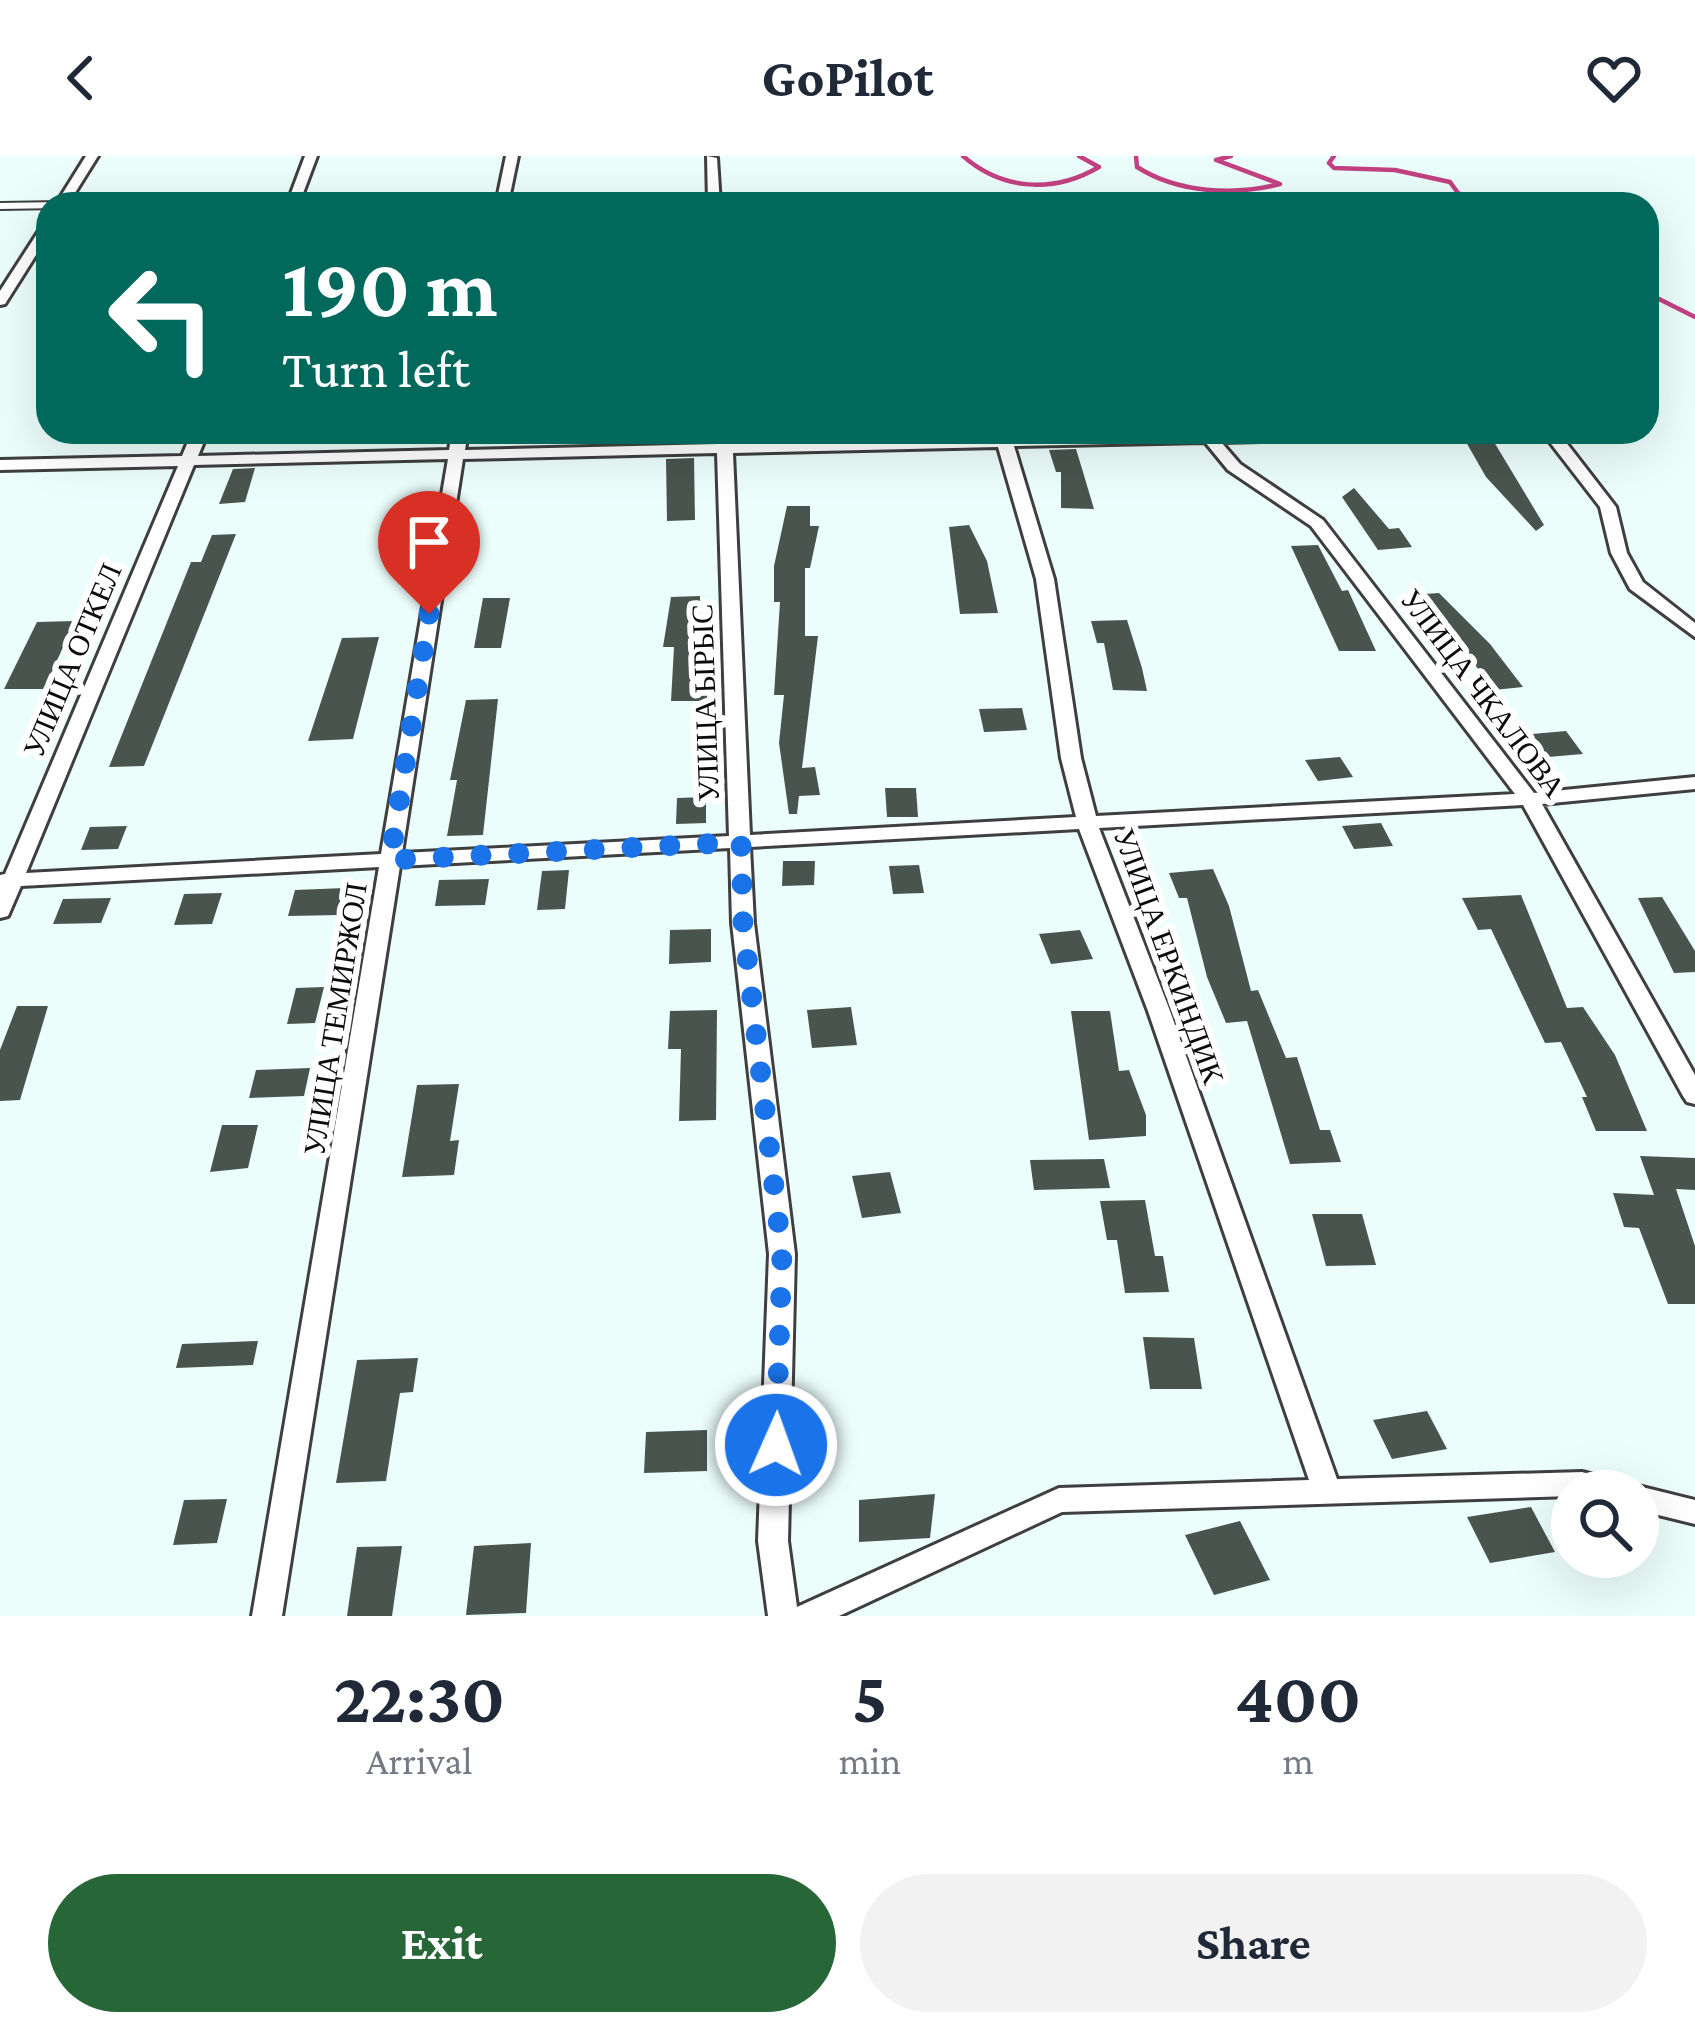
<!DOCTYPE html>
<html lang="en">
<head>
<meta charset="utf-8">
<style>
  :root { --surface:#fff; --page:#f2f2f3; --text:#1f2937; --muted:#747a83; --accent:#266637 }
  body { margin:0; font-family:"Crimson Pro",serif; background:var(--page); color:var(--text); height:100vh; display:flex; flex-direction:column; font-size:45px; white-space:nowrap }
  * { box-sizing:border-box; margin:0 }
  p { font-size:39px; color:var(--muted) }
  .icon { flex:none; width:66px; height:66px; fill:none; stroke:currentColor; stroke-width:2; stroke-linecap:round; stroke-linejoin:round }
  .map { position:relative; height:1460px; overflow:hidden }
  .side { display:flex; flex-direction:column; background:var(--surface); flex:1 }
  .side>* { flex:none }
  .guide { position:absolute; left:36px; top:36px; width:1623px; height:252px; border-radius:36px; box-shadow:0 12px 48px #0002; background:#00695c; color:#fff; overflow:hidden }
  .fabs { position:absolute; left:1551px; top:1314px; display:grid; gap:24px }
  .fabs a { display:grid; place-items:center; width:108px; height:108px; border-radius:50%; background:var(--surface); box-shadow:0 12px 48px #0002; font-size:60px }
  .pin { position:absolute; display:grid; place-items:center; width:102px; height:102px; color:#fff; margin:-123px -51px; border-radius:50% 50% 50% 0; rotate:-45deg; box-shadow:0 0 12px #0007 }
  .pin .icon { rotate:45deg }
  .me { position:absolute; width:132px; margin:-66px; rotate:2deg; stroke-linejoin:round; filter:drop-shadow(0 0 9px #0008) }
  .turn { display:flex; align-items:center; gap:42px; height:252px; padding:0 48px; font-size:54px }
  .turn .icon { width:156px; height:156px; stroke-width:2.5 }
  .turn b { display:block; font-size:84px; line-height:102px }
  .eta { display:flex; justify-content:space-evenly; align-items:center; height:204px; text-align:center }
  .eta b { font-size:72px; font-weight:700; line-height:84px }
  .action { display:flex; gap:24px; margin-top:auto; padding:24px 48px }
  .action a { flex:1; height:138px; border-radius:72px; background:var(--accent); color:#fff; font-size:48px; font-weight:700; line-height:138px; text-align:center }
  .action a+a { background:var(--page); color:var(--text) }
  header { display:flex; justify-content:space-between; align-items:center; height:156px; padding:0 48px; background:var(--surface); font-size:54px; font-weight:700 }
  .map>svg:first-child { display:block }
  .lines { fill:none; stroke-linecap:round; stroke-linejoin:round }
  .stream { stroke:#c34182; stroke-width:4.5 }
  .building { fill:#49544e }
  .service-casing { stroke:#3f3f3f; stroke-width:10 }
  .minor-casing { stroke:#3f3f3f; stroke-width:6 }
  .service { stroke:#fff; stroke-width:6 }
  .minor { fill:#fff; fill-rule:evenodd }
  .route { stroke:#1a73e8; stroke-width:21; stroke-dasharray:0 37.8 }
  .labels { text-anchor:middle; dominant-baseline:central; stroke-width:12; stroke-linejoin:round; paint-order:stroke }
  .street-label { font-size:30px; fill:#0c0c0c; stroke:#fff }
</style>
</head>
<body>
<header><svg class="icon" aria-label="back" viewBox="0 0 24 24"><path d="M15 5l-7 7 7 7"/></svg>GoPilot<svg class="icon" aria-label="heart" viewBox="0 0 24 24"><path d="M12 20l-8-8c-3-5 5-10 8-4 3-6 11-1 8 4z"/></svg></header>
<div class="map">
<svg width="1695" height="1460" viewBox="0 0 1695 1460">
  <rect width="100%" height="100%" fill="#ecfefc"/>
  <g class="lines">
    <!-- stream -->
    <g class="stream">
      <path d="M963,0C1002,34 1053,38 1099,11L1079,0"/>
      <path d="M1136,0L1137,11C1178,37 1234,40 1280,28L1216,4L1231,0"/>
      <polyline points="1334,0 1329,7 1334,12 1395,14 1450,26 1458,37 1481,48"/>
      <polyline points="1647,137 1695,161"/>
    </g>
  </g>
  <!-- building -->
  <g class="building">
    <polygon points="1466,286 1494,286 1544,369 1536,375 1486,321"/>
    <polygon points="1076,293 1083,316 1094,353 1061,352 1061,316 1056,316 1049,294"/>
    <polygon points="694,302 695,364 667,365 666,303"/>
    <polygon points="255,312 245,346 219,348 233,313"/>
    <polygon points="1354,332 1389,373 1399,372 1412,391 1378,394 1342,341"/>
    <polygon points="787,350 810,350 810,370 819,370 810,412 805,412 805,480 818,480 802,612 815,611 820,639 799,640 797,658 789,658 779,587 784,539 774,539 780,446 774,446 774,410"/>
    <polygon points="969,369 987,405 998,457 960,458 949,371"/>
    <polygon points="236,378 144,610 109,611 191,406 201,406 212,379"/>
    <polygon points="1318,389 1342,435 1348,434 1376,495 1339,495 1291,390"/>
    <polygon points="1439,437 1490,488 1523,531 1494,534 1456,484 1411,439"/>
    <polygon points="700,440 699,518 708,518 707,545 671,545 674,491 663,491 671,441"/>
    <polygon points="483,442 510,442 501,492 474,492"/>
    <polygon points="1127,464 1142,512 1147,535 1113,534 1104,487 1097,487 1091,465"/>
    <polygon points="75,465 44,533 4,533 37,466"/>
    <polygon points="379,481 353,583 308,585 342,482"/>
    <polygon points="498,543 483,679 447,680 457,624 450,624 466,544"/>
    <polygon points="1022,552 1027,574 984,576 979,553"/>
    <polygon points="1566,575 1583,598 1548,601 1532,578"/>
    <polygon points="1340,601 1353,621 1318,625 1305,604"/>
    <polygon points="885,632 916,632 918,661 887,661"/>
    <polygon points="706,641 706,667 676,668 677,642"/>
    <polygon points="1381,667 1393,690 1354,693 1342,670"/>
    <polygon points="127,670 118,693 81,694 90,671"/>
    <polygon points="783,705 815,705 814,729 782,730"/>
    <polygon points="919,709 924,737 893,738 889,710"/>
    <polygon points="1213,713 1229,750 1251,835 1258,834 1286,902 1297,901 1320,974 1330,974 1341,1006 1290,1008 1247,865 1226,867 1207,821 1187,742 1179,742 1169,717"/>
    <polygon points="569,714 565,753 537,754 542,715"/>
    <polygon points="489,723 485,749 435,750 439,724"/>
    <polygon points="345,732 339,759 288,760 295,734"/>
    <polygon points="222,737 212,768 174,769 184,738"/>
    <polygon points="1521,739 1567,852 1583,851 1615,899 1647,975 1596,975 1582,941 1587,941 1561,886 1545,887 1491,773 1478,774 1462,742"/>
    <polygon points="1662,741 1695,795 1695,816 1674,817 1638,742"/>
    <polygon points="111,742 101,767 53,768 63,743"/>
    <polygon points="711,773 711,806 669,808 670,774"/>
    <polygon points="1080,774 1093,803 1051,808 1039,778"/>
    <polygon points="324,831 315,867 287,868 296,832"/>
    <polygon points="17,850 48,850 20,944 0,945 0,894"/>
    <polygon points="851,851 857,889 812,892 807,854"/>
    <polygon points="717,854 716,964 679,965 681,893 668,893 670,855"/>
    <polygon points="1071,855 1110,855 1119,915 1129,914 1146,959 1146,980 1089,984"/>
    <polygon points="310,912 304,940 249,942 256,914"/>
    <polygon points="459,928 450,985 459,984 454,1019 402,1021 417,929"/>
    <polygon points="222,969 258,969 248,1012 210,1016"/>
    <polygon points="1640,1000 1695,1002 1695,1034 1676,1033 1695,1090 1695,1148 1668,1148 1639,1072 1624,1071 1613,1037 1654,1039"/>
    <polygon points="1104,1003 1110,1032 1034,1034 1030,1004"/>
    <polygon points="890,1016 901,1057 862,1062 852,1020"/>
    <polygon points="1145,1044 1155,1100 1163,1100 1169,1136 1125,1137 1117,1084 1107,1084 1100,1045"/>
    <polygon points="1312,1058 1362,1058 1376,1109 1326,1110"/>
    <polygon points="1143,1181 1194,1182 1202,1233 1150,1233"/>
    <polygon points="258,1185 253,1209 176,1212 182,1188"/>
    <polygon points="418,1202 413,1236 400,1237 386,1325 336,1327 357,1204"/>
    <polygon points="1427,1255 1447,1293 1392,1303 1373,1264"/>
    <polygon points="707,1274 707,1315 644,1317 646,1276"/>
    <polygon points="935,1338 930,1382 859,1386 859,1344"/>
    <polygon points="227,1343 217,1387 173,1389 184,1344"/>
    <polygon points="1531,1351 1555,1396 1490,1407 1467,1361"/>
    <polygon points="1240,1365 1270,1424 1214,1439 1185,1379"/>
    <polygon points="531,1387 526,1457 466,1459 474,1390"/>
    <polygon points="402,1390 392,1460 347,1460 357,1391"/>
  </g>
  <g class="lines">
    <defs>
      <g id="service">
        <polyline points="547,48 713,43 1048,48"/>
        <polyline points="0,50 120,48"/>
      </g>
      <g id="minor">
        <polygon points="86,0 98,0 68,48 56,48"/>
        <polygon points="305,0 317,0 299,48 287,48"/>
        <polygon points="506,0 518,0 508,48 496,48"/>
        <polygon points="707,0 717,2 720,48 708,48"/>
        <polygon points="951,41 955,42 957,48 945,48"/>
        <polygon points="48,66 48,80 5,148 0,149 0,135 44,67"/>
        <path d="M192,276H208L198,300L449,294L452,276H468L465,294L717,288L716,276H732V288L996,282L995,276H1009L1011,281L1199,276H1448L1440,281L1221,286L1240,308L1323,364L1534,637L1695,621V633L1542,648L1695,919V948L1687,946L1683,940L1523,649L1099,672L1170,855L1337,1323L1582,1316L1622,1326L1626,1335H1572V1340L1062,1356L839,1460H768L758,1385L769,1098L732,767L730,692L400,710L282,1460H252L379,711L21,730L8,760L0,762V719L5,718L178,310L0,314V304L182,300ZM1205,286L1228,314L1311,370L1515,638L1096,660L1081,602L1054,423L1014,290ZM998,291L1036,423L1061,602L1076,661L750,679L733,297ZM717,297L729,680L402,697L463,303ZM448,303L381,698L26,717L194,309ZM1079,673L1148,855L1309,1324L1059,1332L797,1451L788,1385L795,1098L754,767L750,691Z"/>
        <polygon points="1542,276 1558,276 1616,351 1627,397 1643,426 1695,467 1695,481 1630,433 1611,397 1600,351"/>
        <polygon points="1638,1330 1695,1344 1695,1368 1638,1354 1638,1335 1627,1335"/>
      </g>
    </defs>
    <!-- service casing -->
    <use href="#service" class="service-casing"/>
    <!-- minor casing -->
    <use href="#minor" class="minor-casing"/>
    <!-- service -->
    <use href="#service" class="service"/>
    <!-- minor -->
    <use href="#minor" class="minor"/>
  </g>
  <g class="lines">
    <!-- route -->
    <polyline class="route" points="429,458 390,704 741,686 743,767 782,1098 776,1289"/>
  </g>
  <g class="labels">
    <!-- street labels -->
    <g class="street-label">
      <text transform="translate(72 504) rotate(-67)">УЛИЦА ОТКЕЛ</text>
      <text transform="translate(1483 537) rotate(53)">УЛИЦА ЧКАЛОВА</text>
      <text transform="translate(705 547) rotate(-92)">УЛИЦА ЫРЫС</text>
      <text transform="translate(1169 800) rotate(70)">УЛИЦА ЕРКИНДИК</text>
      <text transform="translate(335 863) rotate(-81)">УЛИЦА ТЕМИРЖОЛ</text>
    </g>
  </g>
</svg>
<div class="fabs">
<a><svg class="icon" aria-label="search" viewBox="0 0 24 24"><circle cx="10" cy="10" r="6"/><path d="M15 15l6 6"/></svg></a>
</div>
<div class="pin" style="left:429px;top:458px;background:#d93025"><svg class="icon" aria-label="arrive" viewBox="0 0 24 24"><path d="M6 21V4h12l-3 4 3 4H6"/></svg></div>
<svg class="me" style="left:776px;top:1289px" viewBox="-20 -20 40 40"><circle r="17" fill="#1a73e8" stroke="#fff" stroke-width="3"/><path d="M0-11L8 9 0 5-8 9z" fill="#fff"/></svg>
<div class="guide">
<div class="turn"><svg class="icon" aria-label="left" viewBox="0 0 24 24"><path d="M17 20v-9H6M10 6l-5 5 5 5"/></svg><div><b>190 m</b>Turn left</div></div>
</div>
</div>
<section class="side">
<div class="eta">
<div><b>22:30</b><p>Arrival</p></div>
<div><b>5</b><p>min</p></div>
<div><b>400</b><p>m</p></div>
</div>
<div class="action"><a>Exit</a><a>Share</a></div>
</section>
</body>
</html>
